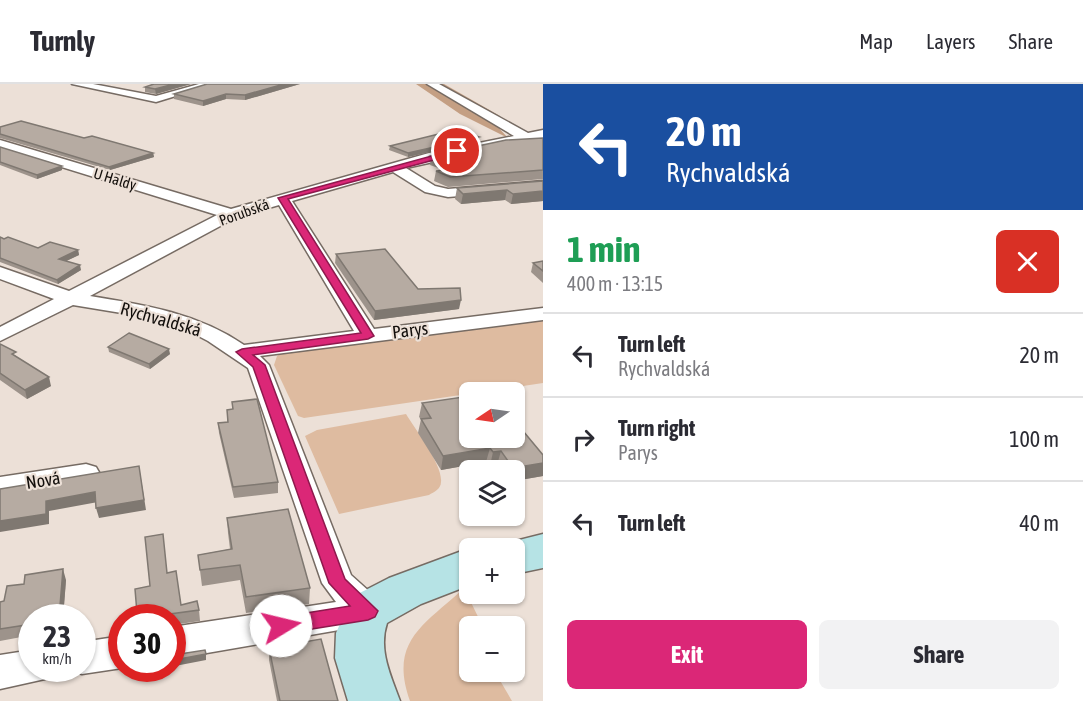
<!DOCTYPE html>
<html lang="en">
<head>
<meta charset="utf-8">
<style>
  :root { --surface:#fff; --page:#f2f2f3; --text:#2b2b33; --muted:#7c7c81; --line:#e1e1e2; --accent:#db2777 }
  body { margin:0; font-family:"Asap Condensed",sans-serif; background:var(--page); color:var(--text); height:100vh; display:flex; flex-direction:column; font-size:22px; white-space:nowrap }
  * { box-sizing:border-box; margin:0 }
  p { font-size:20px; color:var(--muted) }
  .icon { flex:none; width:33px; height:33px; fill:none; stroke:currentColor; stroke-width:2; stroke-linecap:round; stroke-linejoin:round }
  .map { position:relative; flex:1; overflow:hidden }
  .sheet { display:flex; flex-direction:column; background:var(--surface); width:540px }
  .sheet>* { flex:none }
  .hud { background:#1a4fa0; color:#fff; overflow:hidden }
  .needle { width:39px; rotate:257deg }
  .controls { position:absolute; left:459px; top:298px; display:grid; gap:12px }
  .controls a { display:grid; place-items:center; width:66px; height:66px; border-radius:9px; background:var(--surface); box-shadow:0 2px 4px #0004; font-size:30px }
  .speed { position:absolute; left:18px; top:520px; display:flex; gap:12px; font-size:30px; font-weight:700; text-align:center }
  .speed>* { display:grid; place-content:center; width:78px; height:78px; border-radius:50%; background:var(--surface); box-shadow:0 2px 4px #0004; line-height:1 }
  .speed small { font-size:15px; font-weight:400 }
  .speed .limit { border:9px solid #d22; background:#fff; color:#111 }
  .pin { position:absolute; display:grid; place-items:center; width:51px; height:51px; color:#fff; margin:-26px; border:3px solid #fff; border-radius:50%; box-shadow:0 2px 6px #0007 }
  .me { position:absolute; width:66px; margin:-33px; rotate:81deg; stroke-linejoin:round; filter:drop-shadow(0 0 4px #0008) }
  .turn { display:flex; align-items:center; gap:21px; height:126px; padding:0 24px; font-size:27px }
  .turn .icon { width:78px; height:78px; stroke-width:2.5 }
  .turn b { display:block; font-size:42px; line-height:51px }
  .round { display:grid; place-items:center; flex:none; width:63px; height:63px; border-radius:9px; background:var(--page) }
  .headline { display:flex; align-items:center; justify-content:space-between; height:102px; padding:0 24px }
  h1 { font-size:36px; font-weight:700; line-height:45px; color:#1e9e55 }
  .cta { display:flex; gap:12px; margin-top:auto; padding:12px 24px }
  .cta a { flex:1; height:69px; border-radius:9px; background:var(--accent); color:#fff; font-size:24px; font-weight:700; line-height:69px; text-align:center }
  .cta a+a { background:var(--page); color:var(--text) }
  ul { padding:0; list-style:none }
  li { display:flex; align-items:center; gap:18px; height:84px; padding:0 24px; border-top:2px solid var(--line) }
  li div { flex:1 }
  li b { display:block; font-size:22px }
  li em { font-style:normal }
  header { display:flex; align-items:center; gap:36px; box-sizing:border-box; height:84px; padding:0 30px; background:var(--surface); border-bottom:2px solid var(--line) }
  header strong { font-size:28px }
  nav { display:flex; gap:33px; margin-inline-start:auto; font-size:21px }
  main { display:flex; flex:1; min-height:0 }
  .map>svg:first-child { display:block }
  .green { fill:#debba0 }
  .forest { fill:#c49f83 }
  .lines { fill:none; stroke-linecap:round; stroke-linejoin:round }
  .street-casing { stroke:#766b63; stroke-width:3 }
  .secondary-casing { stroke:#766b63; stroke-width:3 }
  .street { fill:#fff; fill-rule:evenodd }
  .secondary { fill:#b6e3e5; fill-rule:evenodd }
  .wall { fill:#9d938b }
  .shaded-wall { fill:#7f7871 }
  .building { fill:#b6aba2; stroke:#7f7871; stroke-width:1.5 }
  .route { fill:#db2777; stroke:#8e194d; stroke-width:1.5 }
  .labels { text-anchor:middle; dominant-baseline:central; stroke-width:4.5; stroke-linejoin:round; paint-order:stroke }
  .far-street-label { font-size:15px; fill:#130f0c; stroke:#ece0d7 }
  .street-label { font-size:18px; fill:#130f0c; stroke:#ece0d7 }
</style>
</head>
<body>
<header>
<strong>Turnly</strong>
<nav><a>Map</a><a>Layers</a><a>Share</a></nav>
</header>
<main>
<div class="map">
<svg width="543" height="617" viewBox="0 0 543 617">
  <rect width="100%" height="100%" fill="#ece0d7"/>
  <!-- green -->
  <g class="green">
    <polygon points="543,234 543,299 304,334 298,332 274,281 277,272 285,267"/>
    <path d="M406,330C415,345 443,381 441,398C441,405 434,408 429,411L339,430L305,352L317,346Z"/>
    <path d="M464,504L483,543H470V588H495L512,617H410C388,556 426,540 464,504Z"/>
  </g>
  <!-- forest -->
  <polygon class="forest" points="416,0 444,0 500,32 496,41 508,54 460,30"/>
  <g class="lines">
    <defs>
      <g id="street">
        <polygon points="72,0 93,0 156,12 199,0 215,0 156,18"/>
        <path d="M427,0H439L528,49L543,46V54L537,55L536,60L524,58L406,84L435,102L448,105L543,97V105L448,113L425,108L393,88L292,117L374,245L543,224V236L260,272L269,281L351,491L380,517L385,527L380,537L368,541L172,575V543L336,518L322,499L248,284L208,257L183,244L152,234L73,221L0,257V243L54,215L0,195V183L69,207L217,131L0,64V56L231,125L429,69L514,52ZM279,121L354,247L244,261C197,229 145,221 90,212L237,133Z"/>
        <polygon points="86,380 96,383 100,390 96,397 0,413 0,393"/>
        <polygon points="122,552 122,584 82,590 69,586 82,585 82,558"/>
        <polygon points="32,566 32,585 49,585 45,595 0,605 0,571"/>
      </g>
      <g id="secondary">
        <polygon points="543,450 543,484 514,490 514,465 497,465 499,461"/>
        <path d="M470,464V501L421,520L387,539C378,566 391,592 400,617H348L335,574L336,549L352,513L389,494Z"/>
      </g>
    </defs>
    <!-- street casing -->
    <use href="#street" class="street-casing"/>
    <!-- secondary casing -->
    <use href="#secondary" class="secondary-casing"/>
    <!-- street -->
    <use href="#street" class="street"/>
    <!-- secondary -->
    <use href="#secondary" class="secondary"/>
  </g>
  <!-- wall -->
  <g class="wall">
    <polygon points="154,0 191,0 156,10 145,8 145,3"/>
    <polygon points="300,0 245,16 226,15 203,22 174,15 174,10"/>
    <polygon points="0,43 84,54 153,69 154,73 110,86 0,54"/>
    <polygon points="479,53 478,57 408,73 389,66 390,62"/>
    <polygon points="543,54 543,95 448,103 434,97 436,87 444,86 430,81 431,72"/>
    <polygon points="0,63 62,82 62,86 37,95 0,81"/>
    <polygon points="543,97 543,117 511,120 505,116 461,120 455,115 457,104"/>
    <polygon points="0,153 38,164 78,166 79,171 66,177 81,186 58,200 0,178"/>
    <polygon points="336,170 418,205 459,225 374,236 335,179"/>
    <polygon points="543,177 543,199 531,188 533,179"/>
    <polygon points="0,260 17,273 51,302 27,315 0,296"/>
    <polygon points="108,263 170,270 150,285 109,268"/>
    <polygon points="232,318 278,398 278,409 234,414 219,349 218,339 227,338 227,326 232,325"/>
    <polygon points="422,319 543,371 543,392 514,397 514,387 501,387 497,381 490,382 486,378 441,386 418,349 421,335 419,333"/>
    <polygon points="227,434 310,504 309,520 246,529 240,496 202,502 198,471 230,465 228,449"/>
    <polygon points="167,489 181,521 199,526 200,537 172,541 172,534 138,534 150,502"/>
    <polygon points="66,496 63,534 32,534 32,551 0,557 0,518"/>
    <polygon points="269,564 338,617 277,617 269,576"/>
  </g>
  <!-- shaded-wall -->
  <g class="shaded-wall">
    <polygon points="174,0 191,0 156,10 155,5"/>
    <polygon points="284,0 300,0 245,16 245,11"/>
    <polygon points="226,10 226,15 203,22 203,17"/>
    <polygon points="479,53 478,57 408,73 408,69"/>
    <polygon points="153,69 154,73 110,86 109,83"/>
    <polygon points="62,82 62,86 37,95 37,91"/>
    <polygon points="507,106 505,116 461,120 463,110"/>
    <polygon points="543,107 543,117 511,120 513,110"/>
    <polygon points="78,166 79,171 60,180 59,175"/>
    <polygon points="80,181 81,186 58,200 57,196"/>
    <polygon points="461,216 459,225 374,236 375,227"/>
    <polygon points="169,265 170,270 150,285 149,280"/>
    <polygon points="49,293 51,302 27,315 25,306"/>
    <polygon points="490,364 486,378 441,386 443,372"/>
    <polygon points="501,367 497,381 490,382 493,368"/>
    <polygon points="543,379 543,392 514,397 514,387 512,387 513,384"/>
    <polygon points="139,382 146,426 99,434 96,424"/>
    <polygon points="95,408 98,418 49,427 49,440 0,448 0,437 46,417"/>
    <polygon points="63,485 66,496 63,534 59,534"/>
    <polygon points="152,526 154,534 138,534 137,529"/>
    <polygon points="206,570 206,576 175,582 174,576"/>
  </g>
  <!-- building -->
  <g class="building">
    <polygon points="154,0 174,0 155,5 145,3"/>
    <polygon points="207,0 284,0 245,11 226,10 203,17 174,10"/>
    <polygon points="21,37 84,54 92,52 153,69 109,83 0,50 0,43"/>
    <polygon points="455,46 479,53 408,69 390,62"/>
    <polygon points="543,54 543,86 450,93 436,87 466,84 431,72 506,56"/>
    <polygon points="0,63 62,82 37,91 0,78"/>
    <polygon points="543,97 543,107 513,110 507,106 463,110 457,104"/>
    <polygon points="0,153 4,155 8,153 38,164 50,158 78,166 59,175 80,181 57,196 0,174"/>
    <polygon points="385,165 418,205 460,204 461,216 375,227 336,170"/>
    <polygon points="543,177 543,187 533,179"/>
    <polygon points="129,249 169,265 149,280 108,263"/>
    <polygon points="0,260 16,268 12,270 49,293 25,306 0,289"/>
    <polygon points="470,312 470,354 514,354 514,336 543,371 543,379 513,384 501,367 493,368 490,364 443,372 421,335 431,334 422,319"/>
    <polygon points="257,315 278,398 233,403 218,339 228,338 227,326 233,325 232,318"/>
    <polygon points="139,382 144,416 96,424 95,408 46,417 46,430 0,437 0,405"/>
    <polygon points="288,425 310,504 246,513 240,481 200,486 198,471 232,465 227,434"/>
    <polygon points="163,450 167,489 176,487 181,521 197,517 199,526 170,530 169,534 153,534 152,526 137,529 135,505 150,502 145,453"/>
    <polygon points="63,485 59,534 32,534 32,540 0,545 0,518 4,517 7,502 24,500 25,491"/>
    <polygon points="321,555 338,617 280,617 269,564"/>
    <polygon points="205,566 206,570 174,576 174,571"/>
  </g>
  <!-- route -->
  <polygon class="route" points="457,65 460,69 288,115 374,252 368,255 253,271 265,281 345,495 378,527 375,533 368,536 281,550 274,548 271,542 274,536 281,533 350,522 329,499 253,283 236,268 242,265 361,249 278,114"/>
  <g class="labels">
    <!-- far-street labels -->
    <g class="far-street-label">
      <text transform="translate(115 95) rotate(17)">U Haldy</text>
      <text transform="translate(244 128) rotate(-20)">Porubská</text>
    </g>
    <!-- street labels -->
    <g class="street-label">
      <text transform="translate(161 235) rotate(16)">Rychvaldská</text>
      <text transform="translate(410 246) rotate(-7)">Parys</text>
      <text transform="translate(43 396) rotate(-9)">Nová</text>
    </g>
  </g>
</svg>
<div class="controls">
<a><svg class="needle" viewBox="-14 -14 28 28"><path d="M0-13l5 13h-10z" fill="#e53935"/><path d="M0 13l5-13h-10z" fill="#7c7c81"/></svg></a>
<a><svg class="icon" aria-label="layers" viewBox="0 0 24 24"><path d="M12 4l9 5-9 5-9-5zM3 14l9 5 9-5"/></svg></a>
<a>+</a>
<a>−</a>
</div>
<div class="speed"><div>23<small>km/h</small></div><div class="limit">30</div></div>
<div class="pin" style="left:457px;top:67px;background:#d93025"><svg class="icon" aria-label="arrive" viewBox="0 0 24 24"><path d="M6 21V4h12l-3 4 3 4H6"/></svg></div>
<svg class="me" style="left:281px;top:542px" viewBox="-20 -20 40 40"><circle r="19" fill="#fff"/><path d="M0-13L10 11 0 6-10 11z" fill="#db2777"/></svg>
</div>
<section class="sheet">
<div class="hud">
<div class="turn"><svg class="icon" aria-label="left" viewBox="0 0 24 24"><path d="M17 20v-9H6M10 6l-5 5 5 5"/></svg><div><b>20 m</b>Rychvaldská</div></div>
</div>
<div class="headline"><div><h1>1 min</h1><p>400 m · 13:15</p></div><a class="round" style="background:#d93025;color:#fff"><svg class="icon" aria-label="close" viewBox="0 0 24 24"><path d="M6 6l12 12M18 6L6 18"/></svg></a></div>
<ul>
<li><svg class="icon" aria-label="left" viewBox="0 0 24 24"><path d="M17 20v-9H6M10 6l-5 5 5 5"/></svg><div><b>Turn left</b><p>Rychvaldská</p></div><em>20 m</em></li>
<li><svg class="icon" aria-label="right" viewBox="0 0 24 24"><path d="M7 20v-9h11M14 6l5 5-5 5"/></svg><div><b>Turn right</b><p>Parys</p></div><em>100 m</em></li>
<li><svg class="icon" aria-label="left" viewBox="0 0 24 24"><path d="M17 20v-9H6M10 6l-5 5 5 5"/></svg><div><b>Turn left</b></div><em>40 m</em></li>
</ul>
<div class="cta"><a>Exit</a><a>Share</a></div>
</section>
</main>
</body>
</html>
